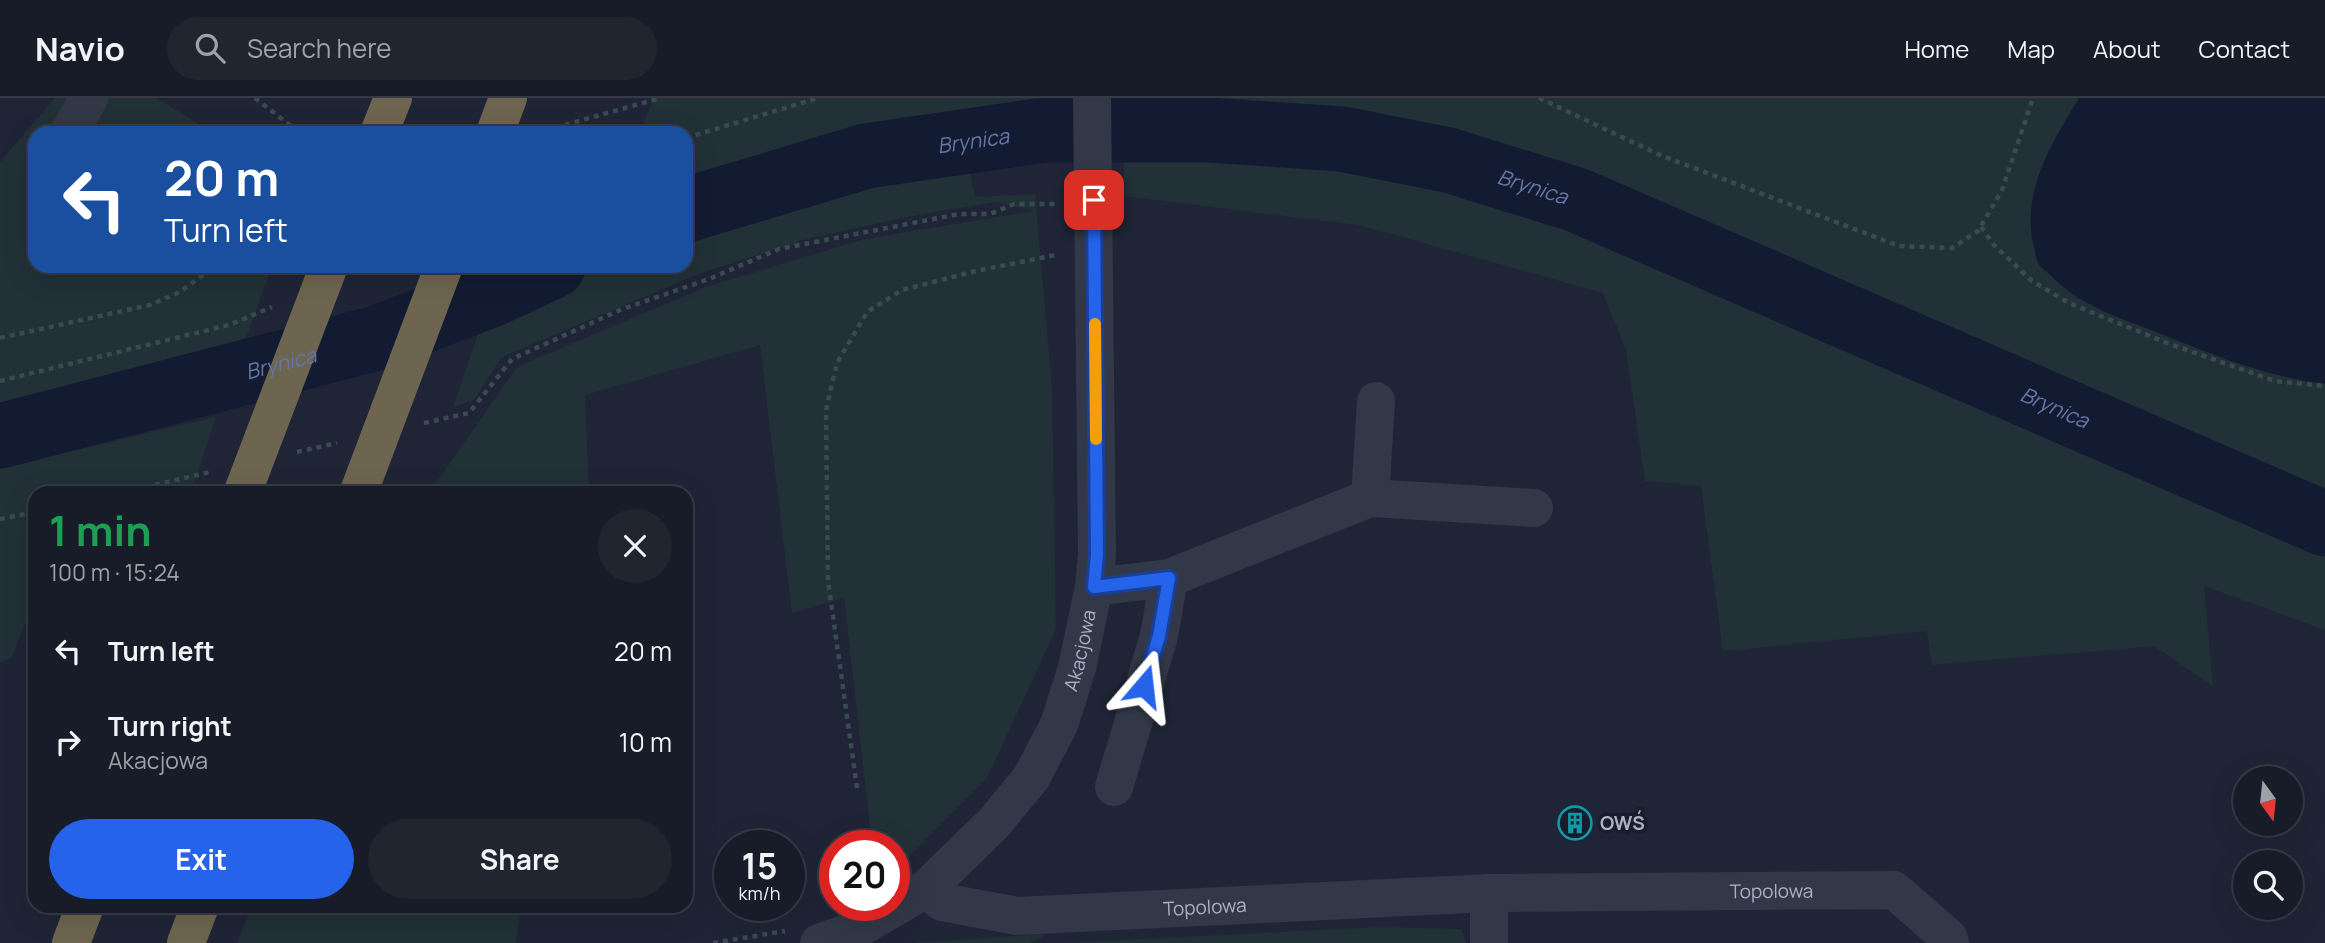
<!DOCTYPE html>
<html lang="en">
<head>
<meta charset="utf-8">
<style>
  :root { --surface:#171c28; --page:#202530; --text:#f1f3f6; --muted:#9ea1a8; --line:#363a45; --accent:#2563eb }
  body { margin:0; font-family:Manrope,sans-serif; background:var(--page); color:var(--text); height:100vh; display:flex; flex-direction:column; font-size:26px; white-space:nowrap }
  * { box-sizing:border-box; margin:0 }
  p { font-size:23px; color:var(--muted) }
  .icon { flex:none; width:38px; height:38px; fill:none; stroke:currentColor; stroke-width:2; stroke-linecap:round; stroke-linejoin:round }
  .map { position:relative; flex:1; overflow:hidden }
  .side { position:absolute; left:28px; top:388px; width:665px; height:427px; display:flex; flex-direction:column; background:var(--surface); border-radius:21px; box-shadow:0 7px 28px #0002,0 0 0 2px var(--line) }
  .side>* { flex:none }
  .guide { position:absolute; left:28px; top:28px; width:665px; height:147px; border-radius:21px; box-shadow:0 7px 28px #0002,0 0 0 2px var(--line); background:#1a4fa0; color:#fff; overflow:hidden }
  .needle { width:46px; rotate:165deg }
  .fabs { position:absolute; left:2233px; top:668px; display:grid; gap:14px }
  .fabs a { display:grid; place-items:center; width:70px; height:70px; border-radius:50%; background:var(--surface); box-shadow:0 7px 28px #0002,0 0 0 2px var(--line); font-size:35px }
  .speed { position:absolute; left:714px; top:732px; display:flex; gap:14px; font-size:35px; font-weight:700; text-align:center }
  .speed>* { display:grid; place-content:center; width:91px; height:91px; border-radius:50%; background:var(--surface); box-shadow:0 7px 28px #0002,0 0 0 2px var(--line); line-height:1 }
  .speed small { font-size:18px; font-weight:400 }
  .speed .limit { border:10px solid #d22; background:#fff; color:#111 }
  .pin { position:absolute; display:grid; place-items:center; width:60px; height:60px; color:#fff; margin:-30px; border-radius:14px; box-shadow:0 4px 10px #0006 }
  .me { position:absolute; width:77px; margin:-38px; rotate:17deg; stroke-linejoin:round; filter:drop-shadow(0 0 5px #0008) }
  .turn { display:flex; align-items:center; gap:24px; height:147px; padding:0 21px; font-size:32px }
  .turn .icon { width:91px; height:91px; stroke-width:2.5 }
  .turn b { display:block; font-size:49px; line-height:60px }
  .round { display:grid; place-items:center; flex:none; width:74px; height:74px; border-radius:37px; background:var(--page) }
  .head { display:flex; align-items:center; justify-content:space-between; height:119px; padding:0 21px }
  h1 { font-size:42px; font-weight:700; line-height:52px; color:#1e9e55 }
  .action { display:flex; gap:14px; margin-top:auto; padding:14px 21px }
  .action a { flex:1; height:80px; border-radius:42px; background:var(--accent); color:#fff; font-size:28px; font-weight:700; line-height:80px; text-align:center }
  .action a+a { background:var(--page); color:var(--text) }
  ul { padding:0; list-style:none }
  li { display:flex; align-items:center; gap:21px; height:91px; padding:0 21px }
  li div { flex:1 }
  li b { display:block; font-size:26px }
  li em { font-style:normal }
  header { display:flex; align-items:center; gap:42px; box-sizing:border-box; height:98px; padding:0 35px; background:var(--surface); border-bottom:2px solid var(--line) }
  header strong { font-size:33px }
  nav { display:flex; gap:38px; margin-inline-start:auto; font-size:24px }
  .search { width:490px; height:63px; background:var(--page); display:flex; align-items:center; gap:18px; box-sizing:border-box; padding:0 24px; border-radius:38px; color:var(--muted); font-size:26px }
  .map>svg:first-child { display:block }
  .green { fill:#213137 }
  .water { fill:#131b33 }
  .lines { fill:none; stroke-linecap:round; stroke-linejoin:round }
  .river { stroke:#131b33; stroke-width:65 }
  .path { stroke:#394b50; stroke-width:4.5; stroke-dasharray:5 5; stroke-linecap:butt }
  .minor { stroke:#323847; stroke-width:38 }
  .highway { stroke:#6d654f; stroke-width:38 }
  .route-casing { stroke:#184099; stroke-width:18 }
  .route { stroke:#2563eb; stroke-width:12 }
  .slow { stroke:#f59e0b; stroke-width:12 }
  .labels { text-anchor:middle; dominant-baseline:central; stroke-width:7; stroke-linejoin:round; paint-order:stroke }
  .street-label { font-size:19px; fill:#acb2c4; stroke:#181d2b }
  .poi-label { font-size:19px; font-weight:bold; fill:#acb2c4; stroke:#181d2b; text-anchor:start }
  .water-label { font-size:21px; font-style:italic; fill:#6476a4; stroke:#181d2b }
</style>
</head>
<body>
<header>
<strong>Navio</strong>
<div class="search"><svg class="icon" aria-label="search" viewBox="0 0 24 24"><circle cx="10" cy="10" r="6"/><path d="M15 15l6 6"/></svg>Search here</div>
<nav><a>Home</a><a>Map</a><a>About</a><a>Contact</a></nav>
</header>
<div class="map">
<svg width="2325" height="845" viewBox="0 0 2325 845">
  <rect width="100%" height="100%" fill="#1f2536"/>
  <!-- green -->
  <g class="green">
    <polygon points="55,0 157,0 213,35 35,35 35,168 272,168 236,268 0,324 0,64"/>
    <polygon points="654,0 1046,0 1047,14 927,24 762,64 686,91 686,35 639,35"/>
    <polygon points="1133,0 2325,0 2325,408 1928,227 1527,66 1342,24 1133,17"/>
    <polygon points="1124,52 1428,75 1565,116 2325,444 2325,532 2204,488 2213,588 2154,548 1932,567 1927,533 1723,553 1701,388 1645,383 1626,252 1603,195 1359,127 1124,98"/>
    <polygon points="967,60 975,99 1035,96 1052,290 1056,531 987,680 894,773 894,747 872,747 844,500 792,515 760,247 585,297 589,395 429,395 517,269 703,190 864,141 1034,113 996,104 917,117 814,139 701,175 502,259 474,302 453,309 487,210 592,168 686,168 686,132 825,89"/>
    <polygon points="216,319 191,395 35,396 35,500 12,559 0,565 0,370"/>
    <polygon points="252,809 252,808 521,809 516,845 237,845"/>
    <polygon points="1381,829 1461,831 1466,845 1063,845"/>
    <polygon points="1048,836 1029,845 909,845"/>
  </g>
  <!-- water -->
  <path class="water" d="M2079,0H2325V286C2266,279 2211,256 2156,234C2118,219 2078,207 2049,176C2046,173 2040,169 2038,165C2036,161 2035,154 2034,149C2020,96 2052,44 2079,0Z"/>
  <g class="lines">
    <!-- river -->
    <g class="river">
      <path id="s1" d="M686,112L866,58L1044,32H1209L1342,41L1448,62L1577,102L2325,426"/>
      <path id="s2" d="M0,338L377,240L493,196L553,168"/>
    </g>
    <!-- path -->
    <g class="path">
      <polyline points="255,0 300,35"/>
      <polyline points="1539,0 1660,57 1899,148 1952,150 1978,133 2002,92 2033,0"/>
      <polyline points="536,35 661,0"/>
      <polyline points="686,40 818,0"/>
      <polyline points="1981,129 1994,147 2032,183 2069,205 2167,245 2275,283 2325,288"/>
      <polyline points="0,240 150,207 180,194 215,168"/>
      <polyline points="0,283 229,227 272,209"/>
      <polyline points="424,325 469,315 512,261 620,212 709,181 779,151 959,116 990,116 1014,106 1057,106"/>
      <polyline points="297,354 337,345"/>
      <polyline points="116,396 210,374"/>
      <polyline points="0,421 35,414"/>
      <polyline points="857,690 828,482 826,312 837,265 867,214 902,192 976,173 1056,157"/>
      <polyline points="713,845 785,833"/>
    </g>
    <!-- minor -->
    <g class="minor">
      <polyline points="69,35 89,0"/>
      <polyline points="1370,400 1534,410"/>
      <polyline points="1094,489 1169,480 1370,400 1376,303"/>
      <polyline points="1114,689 1159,538 1169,480"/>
      <path id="s3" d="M926,791L942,804L1017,818L1489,795L1894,792L1948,839L1950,845"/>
      <path id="s4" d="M819,845L856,832L926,791L993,726L1031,680L1059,627L1077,570L1094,489L1097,457L1092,0"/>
      <polyline points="1489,845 1489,795"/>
    </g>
    <!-- highway -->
    <g class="highway">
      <polyline points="379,35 393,0"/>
      <polyline points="495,35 508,0"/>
      <polyline points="242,396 329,168"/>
      <polyline points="358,396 444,168"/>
      <polyline points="71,845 85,808"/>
      <polyline points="186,845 200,808"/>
    </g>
  </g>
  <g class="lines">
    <defs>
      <polyline id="route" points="1094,102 1097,457 1094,489 1169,480 1159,538 1144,588"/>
    </defs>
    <!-- route casing -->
    <use href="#route" class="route-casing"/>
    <!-- route -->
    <use href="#route" class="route"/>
    <!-- slow -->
    <polyline class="slow" points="1095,226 1096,341"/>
  </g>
  <!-- icons -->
  <defs>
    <symbol id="building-ring" viewBox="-11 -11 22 22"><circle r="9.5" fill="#181d2b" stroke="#0f9aa8" stroke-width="1.5"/><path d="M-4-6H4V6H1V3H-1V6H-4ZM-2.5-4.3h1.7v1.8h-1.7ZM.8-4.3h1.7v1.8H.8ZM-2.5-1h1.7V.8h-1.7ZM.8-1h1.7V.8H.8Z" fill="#0f9aa8"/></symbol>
  </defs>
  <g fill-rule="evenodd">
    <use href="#building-ring" x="1556" y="706" width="38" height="38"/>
  </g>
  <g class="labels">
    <!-- street labels -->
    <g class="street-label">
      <text stroke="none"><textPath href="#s4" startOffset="411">Akacjowa</textPath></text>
      <text stroke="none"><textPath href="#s3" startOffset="852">Topolowa</textPath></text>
      <text stroke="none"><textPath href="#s3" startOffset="285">Topolowa</textPath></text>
    </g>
    <!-- poi labels -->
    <g class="poi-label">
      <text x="1600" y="725">OWŚ</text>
    </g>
    <!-- water labels -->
    <g class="water-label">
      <text stroke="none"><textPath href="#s1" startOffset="296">Brynica</textPath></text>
      <text stroke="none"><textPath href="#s1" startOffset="863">Brynica</textPath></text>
      <text stroke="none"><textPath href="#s2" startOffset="290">Brynica</textPath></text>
      <text stroke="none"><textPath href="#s1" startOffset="1430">Brynica</textPath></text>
    </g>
  </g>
</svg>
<div class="fabs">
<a><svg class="needle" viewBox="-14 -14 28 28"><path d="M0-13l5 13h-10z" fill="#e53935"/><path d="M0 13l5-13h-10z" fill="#9ea1a8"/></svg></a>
<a><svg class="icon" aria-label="search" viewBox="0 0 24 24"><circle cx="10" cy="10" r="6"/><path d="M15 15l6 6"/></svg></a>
</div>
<div class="speed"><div>15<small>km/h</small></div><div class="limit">20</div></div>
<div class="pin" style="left:1094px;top:102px;background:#d93025"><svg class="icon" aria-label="arrive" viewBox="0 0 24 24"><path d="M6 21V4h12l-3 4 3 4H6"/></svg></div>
<svg class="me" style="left:1144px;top:588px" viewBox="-20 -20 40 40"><path d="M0-17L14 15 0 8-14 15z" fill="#2563eb" stroke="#fff" stroke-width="4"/></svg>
<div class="guide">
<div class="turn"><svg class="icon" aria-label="left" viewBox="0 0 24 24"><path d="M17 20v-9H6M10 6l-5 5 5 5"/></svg><div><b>20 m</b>Turn left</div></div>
</div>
<section class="side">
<div class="head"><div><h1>1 min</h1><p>100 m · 15:24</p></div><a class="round"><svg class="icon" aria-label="close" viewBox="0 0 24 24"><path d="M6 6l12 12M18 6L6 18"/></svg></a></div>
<ul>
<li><svg class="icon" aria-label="left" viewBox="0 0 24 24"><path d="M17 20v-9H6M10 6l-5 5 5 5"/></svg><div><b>Turn left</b></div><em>20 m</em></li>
<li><svg class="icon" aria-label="right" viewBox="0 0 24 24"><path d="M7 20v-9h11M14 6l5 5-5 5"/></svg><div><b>Turn right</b><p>Akacjowa</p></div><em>10 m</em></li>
</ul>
<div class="action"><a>Exit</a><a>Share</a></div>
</section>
</div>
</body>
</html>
